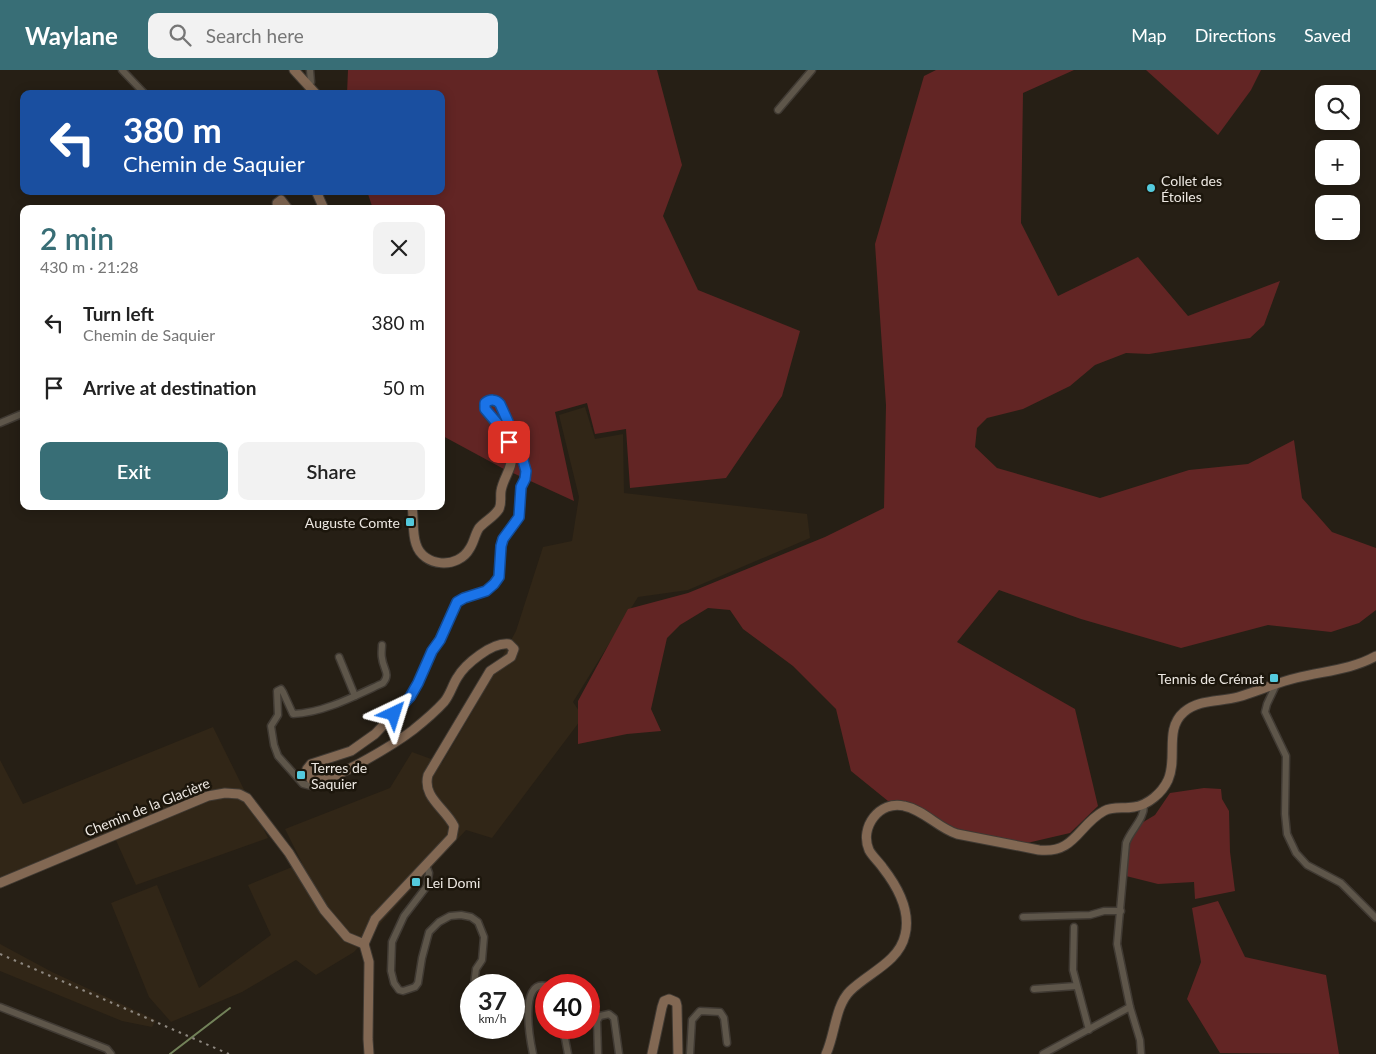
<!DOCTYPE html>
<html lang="en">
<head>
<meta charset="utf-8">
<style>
  :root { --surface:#fff; --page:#f2f2f2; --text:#222; --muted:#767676; --accent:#386e76 }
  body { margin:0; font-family:Lato,sans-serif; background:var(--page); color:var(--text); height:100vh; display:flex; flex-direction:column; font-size:19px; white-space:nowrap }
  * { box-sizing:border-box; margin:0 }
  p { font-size:16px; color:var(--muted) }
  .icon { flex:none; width:28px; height:28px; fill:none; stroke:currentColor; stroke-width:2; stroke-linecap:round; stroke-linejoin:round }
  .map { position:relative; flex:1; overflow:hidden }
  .details { position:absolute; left:20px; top:135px; width:425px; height:305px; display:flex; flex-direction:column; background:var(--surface); border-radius:10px; box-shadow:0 2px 12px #0003 }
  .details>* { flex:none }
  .banner { position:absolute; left:20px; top:20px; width:425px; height:105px; border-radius:10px; box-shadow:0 2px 12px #0003; background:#1a4fa0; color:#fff; overflow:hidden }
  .controls { position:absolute; left:1315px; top:15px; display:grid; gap:10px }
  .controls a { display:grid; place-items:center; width:45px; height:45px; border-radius:10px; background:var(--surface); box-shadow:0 2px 12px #0003; font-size:25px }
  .speed { position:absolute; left:460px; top:904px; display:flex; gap:10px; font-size:25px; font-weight:700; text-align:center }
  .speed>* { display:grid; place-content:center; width:65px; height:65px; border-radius:50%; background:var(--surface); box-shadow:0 2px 12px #0003; line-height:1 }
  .speed small { font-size:12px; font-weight:400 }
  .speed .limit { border:8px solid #d22; background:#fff; color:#111 }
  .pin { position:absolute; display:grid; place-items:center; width:42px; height:42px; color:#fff; margin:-21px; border-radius:10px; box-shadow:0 2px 8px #0006 }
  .me { position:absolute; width:55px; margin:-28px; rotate:41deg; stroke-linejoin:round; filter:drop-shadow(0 0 4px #0008) }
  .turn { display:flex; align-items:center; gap:18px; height:105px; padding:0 20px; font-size:22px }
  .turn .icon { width:65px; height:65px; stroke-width:2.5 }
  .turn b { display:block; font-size:35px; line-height:42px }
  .round { display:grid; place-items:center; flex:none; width:52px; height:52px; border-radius:10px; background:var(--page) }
  .head { display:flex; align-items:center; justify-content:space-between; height:85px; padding:0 20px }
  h1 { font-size:30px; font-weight:600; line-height:38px; color:var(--accent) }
  .primary-button { display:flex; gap:10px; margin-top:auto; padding:10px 20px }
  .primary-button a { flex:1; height:58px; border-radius:10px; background:var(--accent); color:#fff; font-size:20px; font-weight:600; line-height:58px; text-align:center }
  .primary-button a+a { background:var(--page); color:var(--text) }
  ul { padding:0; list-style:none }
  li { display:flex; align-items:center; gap:15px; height:65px; padding:0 20px }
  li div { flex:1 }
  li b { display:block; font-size:19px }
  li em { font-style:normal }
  header { display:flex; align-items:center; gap:30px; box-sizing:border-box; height:70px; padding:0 25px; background:var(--accent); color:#fff }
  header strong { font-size:24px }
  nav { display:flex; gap:28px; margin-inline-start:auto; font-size:18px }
  .search { width:350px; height:45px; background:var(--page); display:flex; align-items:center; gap:12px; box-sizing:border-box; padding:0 18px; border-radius:10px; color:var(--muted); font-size:19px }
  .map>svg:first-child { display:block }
  .built { fill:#312617 }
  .green { fill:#622524 }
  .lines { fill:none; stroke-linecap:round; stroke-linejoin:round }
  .stream { stroke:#728259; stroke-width:2 }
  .street-casing { stroke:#403a33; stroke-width:9 }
  .secondary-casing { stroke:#403a33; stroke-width:11 }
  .street { stroke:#5e564a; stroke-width:6 }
  .secondary { stroke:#826853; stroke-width:9 }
  .rail { stroke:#8e8880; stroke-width:2; stroke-dasharray:2.5 5; stroke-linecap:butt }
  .route-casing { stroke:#114b97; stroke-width:12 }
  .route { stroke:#1a73e8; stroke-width:9 }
  .poi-dot { fill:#54cadd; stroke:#1c160c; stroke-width:2 }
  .labels { text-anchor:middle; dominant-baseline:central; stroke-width:5; stroke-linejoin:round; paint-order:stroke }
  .poi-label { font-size:14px; fill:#ede8e2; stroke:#1c160c; text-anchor:start }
  .street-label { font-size:14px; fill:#ede8e2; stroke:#1c160c }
</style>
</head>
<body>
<header>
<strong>Waylane</strong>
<div class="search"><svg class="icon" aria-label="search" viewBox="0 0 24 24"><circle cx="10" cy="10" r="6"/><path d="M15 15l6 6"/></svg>Search here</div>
<nav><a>Map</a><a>Directions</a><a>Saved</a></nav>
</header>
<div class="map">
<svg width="1376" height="984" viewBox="0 0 1376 984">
  <rect width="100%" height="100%" fill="#261f15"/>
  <!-- built -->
  <g class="built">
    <polygon points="585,337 595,369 623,364 624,423 807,444 810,468 688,520 638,527 573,632 583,647 492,768 466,760 354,882 316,905 296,890 242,922 171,952 149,927 111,833 157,815 199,918 271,865 248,815 302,793 285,759 390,718 412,682 442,693 475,637 516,561 543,477 572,471 579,427 559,345"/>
    <polygon points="213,657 268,768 136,815 115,768 0,819 0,690 23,734"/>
    <polygon points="0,874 52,902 156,950 152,957 122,951 0,901"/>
  </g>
  <!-- green -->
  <g class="green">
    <polygon points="348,0 657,0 682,95 663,146 698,220 800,261 782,326 726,408 630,418 626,359 595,364 587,333 555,342 574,431 502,398 441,365 441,139 373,139 367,121 441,121 441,24 347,24"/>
    <polygon points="936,0 1074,0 1023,23 1021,153 1058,226 1138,187 1188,246 1280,211 1264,255 1250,268 1149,284 1126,283 1095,295 1070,316 1023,339 987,348 977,358 975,377 997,398 1100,428 1189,400 1248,394 1294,370 1302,428 1332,462 1376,478 1376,540 1359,553 1331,562 1268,555 1181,578 1081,549 999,520 957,572 1075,639 1098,736 1070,763 1027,773 949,757 916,735 888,731 851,701 836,639 793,596 743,559 730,540 708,538 680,555 667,568 651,639 661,661 627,664 578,674 578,631 628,539 688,523 825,467 884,438 886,335 875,174 924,6"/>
    <polygon points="1146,0 1261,0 1251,20 1218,65"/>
    <polygon points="1204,718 1221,719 1222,729 1229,741 1230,782 1235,821 1195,829 1194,812 1158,814 1126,806 1129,776 1133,766 1140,754 1155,745 1170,723"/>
    <polygon points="1218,831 1245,887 1326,905 1339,984 1220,983 1187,929 1201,892 1192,838"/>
  </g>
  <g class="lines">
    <!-- stream -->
    <polyline class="stream" points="170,984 230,938"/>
    <defs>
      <g id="street">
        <polyline points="122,0 145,24"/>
        <polyline points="309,15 311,12 310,0"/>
        <polyline points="778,40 812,0"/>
        <polyline points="0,353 24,343"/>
        <polyline points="339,587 355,626"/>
        <polyline points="1277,613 1267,634 1265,642 1286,686 1285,744 1287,764 1296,783 1307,795 1341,813 1376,848"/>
        <path d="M314,710L311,716L303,714L278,686L274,675L271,656L278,645L277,621L281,619L283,622L293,644C323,643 355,626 383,613C391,604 383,599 382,588C381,584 382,579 382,575"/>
        <polyline points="426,795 429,803 427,816 404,846 392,872 391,901 394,913 399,920 403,921 415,917 418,913 422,888 429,862 439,852 450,846 461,845 471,847 478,852 484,867 482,890 476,899 474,915"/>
        <polyline points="1023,847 1090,845 1104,841 1121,841"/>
        <polyline points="1074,857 1073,900 1089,960"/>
        <polyline points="1034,919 1076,916"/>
        <polyline points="0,937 107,979 111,984"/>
        <polyline points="563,958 568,984"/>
        <path d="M533,984C530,970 519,910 546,916"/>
        <polyline points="598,984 597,951 600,946 609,944 614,948 619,984"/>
        <polyline points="690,984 692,950 700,941 720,942 724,948 727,973"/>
        <polyline points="1043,984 1130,937"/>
        <path d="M1141,984L1140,970L1130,937L1117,874L1126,773C1131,759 1145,749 1144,734"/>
      </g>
      <g id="secondary">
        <polyline points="294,0 316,24"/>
        <polyline points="316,121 324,139"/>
        <polyline points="278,139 277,133 281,130 288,139"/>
        <polyline points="0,813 208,726 225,723 239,724 247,728 289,783 324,840 347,867 364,874"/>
        <path d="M364,874L375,849L452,767L454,756C445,738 422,727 428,705L490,601L511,587L514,579L509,574C492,572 465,594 457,608C452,616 450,625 444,632C435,642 423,652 413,660C392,676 370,688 347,700C336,705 322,713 311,709L307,699L311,694L351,681L375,664L410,627L418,613L432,581L440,569L457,532L464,528L486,521L494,514L499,507L501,476L503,469L519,447L521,417L525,409L526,401L519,376L498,332L487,331L484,336C491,354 509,360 512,384C513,398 503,408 501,421C500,427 502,433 499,439C494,447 485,451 479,458C475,464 474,472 470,478C458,500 423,497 416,474C412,463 414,448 412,436"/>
        <polyline points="364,874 369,892 368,969 369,984"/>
        <polyline points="652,984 662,937 664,931 669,929 676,932 677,936 678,984"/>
        <path d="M826,984C835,965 835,936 850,921C868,903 899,892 905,865C911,841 897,816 883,798C879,792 872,786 869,780C859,757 880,730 904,736C924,740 938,758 957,764L1039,780C1075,784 1078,755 1104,741C1113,736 1123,739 1134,737C1148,735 1162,723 1168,710C1178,688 1164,659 1184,642C1199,629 1220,632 1238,627C1258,621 1276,613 1296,608C1323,601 1351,600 1376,586"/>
      </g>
    </defs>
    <!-- street casing -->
    <use href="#street" class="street-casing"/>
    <!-- secondary casing -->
    <use href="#secondary" class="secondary-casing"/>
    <!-- street -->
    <use href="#street" class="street"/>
    <!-- secondary -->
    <use href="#secondary" class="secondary"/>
    <!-- rail -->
    <polyline class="rail" points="0,884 229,984"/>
  </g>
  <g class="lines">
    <defs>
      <path id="route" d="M394,644L410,627L418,613L432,581L440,570L457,532L464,528L486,521L494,514L499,507L501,476L503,469L519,447L521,417L525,409L526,401L519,376L500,334C496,329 490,329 485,333V339L503,360L509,372"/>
    </defs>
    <!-- route casing -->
    <use href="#route" class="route-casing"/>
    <!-- route -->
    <use href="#route" class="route"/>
  </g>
  <!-- markers -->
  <g class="poi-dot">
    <circle cx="1151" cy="118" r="5"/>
    <rect x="405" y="447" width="10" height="10" rx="2.5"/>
    <rect x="1269" y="603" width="10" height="10" rx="2.5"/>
    <rect x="296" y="700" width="10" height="10" rx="2.5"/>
    <rect x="411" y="807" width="10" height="10" rx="2.5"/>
  </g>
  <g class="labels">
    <!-- poi labels -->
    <g class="poi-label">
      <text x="1161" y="110">Collet des<tspan x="1161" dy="16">Étoiles</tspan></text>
      <text x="400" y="452" text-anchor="end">Auguste Comte</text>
      <text x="1264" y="608" text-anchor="end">Tennis de Crémat</text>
      <text x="311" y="697">Terres de<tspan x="311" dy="16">Saquier</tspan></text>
      <text x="426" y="812">Lei Domi</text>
    </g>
    <!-- street labels -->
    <g class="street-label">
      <text transform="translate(147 737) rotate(-22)">Chemin de la Glacière</text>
    </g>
  </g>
</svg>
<div class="controls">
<a><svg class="icon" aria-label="search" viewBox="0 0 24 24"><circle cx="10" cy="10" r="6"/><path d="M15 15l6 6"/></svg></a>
<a>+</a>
<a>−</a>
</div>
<div class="speed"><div>37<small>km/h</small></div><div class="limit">40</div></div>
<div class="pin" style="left:509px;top:372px;background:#d93025"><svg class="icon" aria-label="arrive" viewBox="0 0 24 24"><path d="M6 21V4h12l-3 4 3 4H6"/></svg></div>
<svg class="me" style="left:394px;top:644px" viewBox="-20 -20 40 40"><path d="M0-17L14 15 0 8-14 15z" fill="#1a73e8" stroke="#fff" stroke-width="4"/></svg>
<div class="banner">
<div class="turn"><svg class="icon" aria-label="left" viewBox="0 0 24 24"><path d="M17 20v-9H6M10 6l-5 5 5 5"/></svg><div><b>380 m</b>Chemin de Saquier</div></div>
</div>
<section class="details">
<div class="head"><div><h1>2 min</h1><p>430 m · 21:28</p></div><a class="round"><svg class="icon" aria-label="close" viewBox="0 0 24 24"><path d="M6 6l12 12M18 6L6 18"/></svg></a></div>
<ul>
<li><svg class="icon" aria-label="left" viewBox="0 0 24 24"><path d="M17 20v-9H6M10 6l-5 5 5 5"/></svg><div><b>Turn left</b><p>Chemin de Saquier</p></div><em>380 m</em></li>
<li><svg class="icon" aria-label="arrive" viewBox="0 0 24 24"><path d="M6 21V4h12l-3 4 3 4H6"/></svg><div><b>Arrive at destination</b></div><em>50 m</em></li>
</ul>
<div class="primary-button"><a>Exit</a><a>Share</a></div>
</section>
</div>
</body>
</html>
